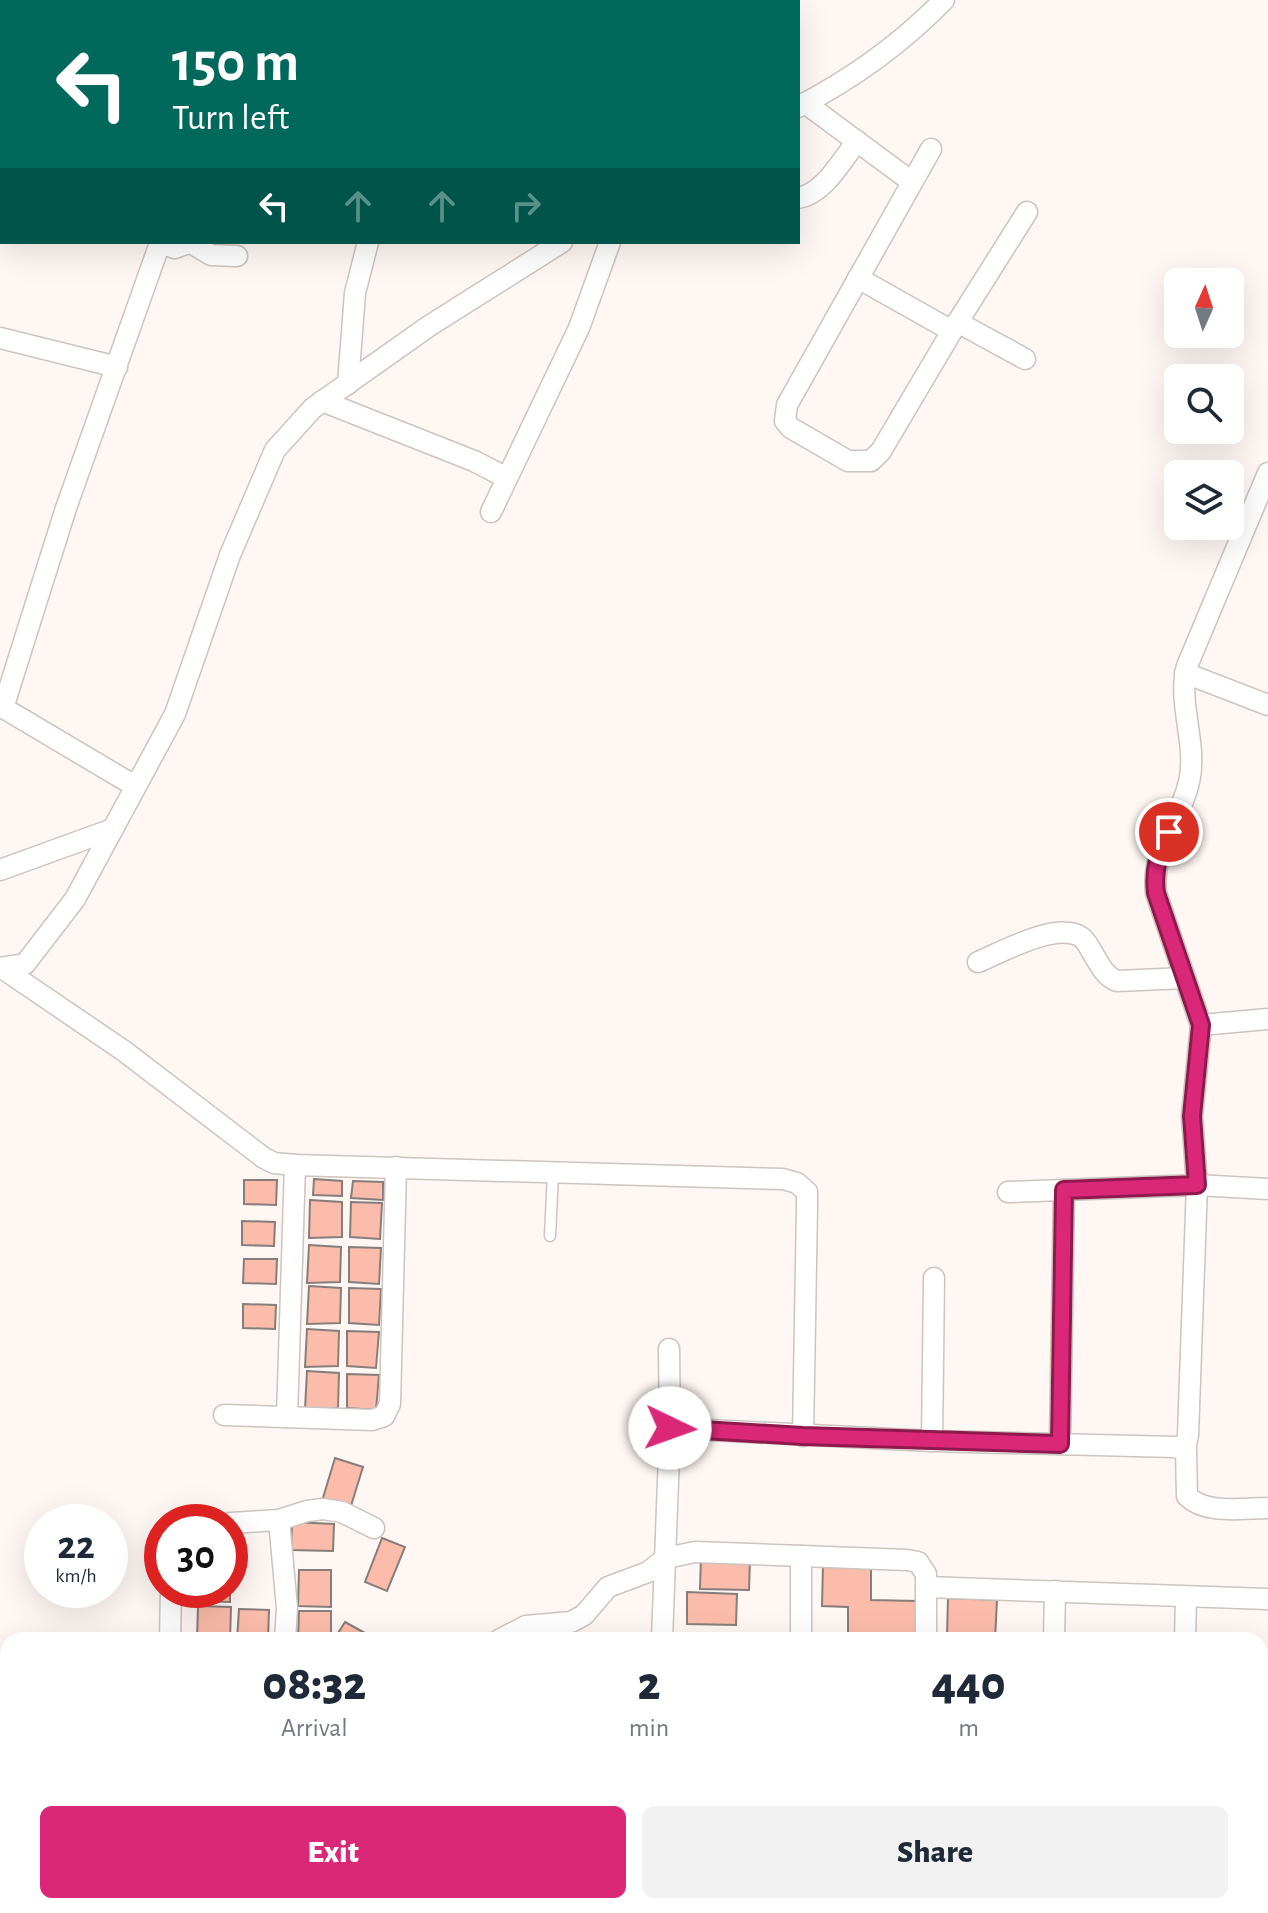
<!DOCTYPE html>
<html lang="en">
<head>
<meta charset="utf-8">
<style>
  :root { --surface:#fff; --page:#f2f2f3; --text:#1f2937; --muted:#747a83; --accent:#db2777 }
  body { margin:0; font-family:"Alegreya Sans",sans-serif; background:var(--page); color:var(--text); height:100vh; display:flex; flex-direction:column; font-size:30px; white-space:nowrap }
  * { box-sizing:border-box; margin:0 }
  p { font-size:26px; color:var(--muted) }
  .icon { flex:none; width:44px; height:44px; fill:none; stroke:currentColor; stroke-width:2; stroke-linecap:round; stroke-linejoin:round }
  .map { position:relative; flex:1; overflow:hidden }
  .drawer { position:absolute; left:0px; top:1632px; width:1268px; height:282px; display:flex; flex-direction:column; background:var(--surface); border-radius:24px 24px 0 0; box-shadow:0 8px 32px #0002 }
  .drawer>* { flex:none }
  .hud { position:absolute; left:0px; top:0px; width:800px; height:244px; box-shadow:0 8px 32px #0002; background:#00695c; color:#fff; overflow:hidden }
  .needle { width:52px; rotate:3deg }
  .fabs { position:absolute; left:1164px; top:268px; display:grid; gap:16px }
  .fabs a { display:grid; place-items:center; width:80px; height:80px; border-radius:12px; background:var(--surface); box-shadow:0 8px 32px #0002; font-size:40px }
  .speed { position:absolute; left:24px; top:1504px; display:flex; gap:16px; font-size:40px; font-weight:700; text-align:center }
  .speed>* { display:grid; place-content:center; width:104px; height:104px; border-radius:50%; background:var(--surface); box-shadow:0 8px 32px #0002; line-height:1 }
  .speed small { font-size:20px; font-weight:400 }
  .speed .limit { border:12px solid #d22; background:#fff; color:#111 }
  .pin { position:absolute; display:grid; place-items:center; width:68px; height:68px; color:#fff; margin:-34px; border:4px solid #fff; border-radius:50%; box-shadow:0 2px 8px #0007 }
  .me { position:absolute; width:88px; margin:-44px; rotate:93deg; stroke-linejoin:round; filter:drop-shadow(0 0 6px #0008) }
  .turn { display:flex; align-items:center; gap:28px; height:168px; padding:0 40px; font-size:36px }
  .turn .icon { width:104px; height:104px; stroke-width:2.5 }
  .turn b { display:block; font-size:56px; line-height:68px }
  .lanes { display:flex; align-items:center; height:76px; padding:0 40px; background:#0003; justify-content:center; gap:40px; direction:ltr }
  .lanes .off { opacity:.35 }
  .eta { display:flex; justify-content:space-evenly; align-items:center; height:136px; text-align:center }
  .eta b { font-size:48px; font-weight:800; line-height:56px }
  .primary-button { display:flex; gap:16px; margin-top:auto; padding:16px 40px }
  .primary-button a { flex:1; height:92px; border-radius:12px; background:var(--accent); color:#fff; font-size:32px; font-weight:800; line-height:92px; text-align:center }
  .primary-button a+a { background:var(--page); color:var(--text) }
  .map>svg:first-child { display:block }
  .building { fill:#fbbcab; stroke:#877e7b; stroke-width:2 }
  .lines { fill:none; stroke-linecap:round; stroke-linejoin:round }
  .lane-casing { stroke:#ccc4bf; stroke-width:13 }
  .street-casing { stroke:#ccc4bf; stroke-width:23 }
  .lane { stroke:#fff; stroke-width:10 }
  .street { stroke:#fff; stroke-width:20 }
  .route-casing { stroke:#8e194d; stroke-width:20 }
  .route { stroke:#db2777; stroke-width:14 }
</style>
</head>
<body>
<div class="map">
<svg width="1268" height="1913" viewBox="0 0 1268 1913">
  <rect width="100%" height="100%" fill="#fef7f3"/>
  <!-- building -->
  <g class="building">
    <polygon points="314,1179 342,1181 342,1196 313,1195"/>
    <polygon points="244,1180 277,1180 276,1205 244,1204"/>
    <polygon points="353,1181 383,1182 383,1200 351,1198"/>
    <polygon points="310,1200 342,1202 342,1237 309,1238"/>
    <polygon points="351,1202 382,1203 380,1239 350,1237"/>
    <polygon points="242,1221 275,1222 274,1246 242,1245"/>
    <polygon points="309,1245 341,1247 340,1282 307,1283"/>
    <polygon points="349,1247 381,1248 379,1284 349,1282"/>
    <polygon points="244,1259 277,1259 276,1284 243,1283"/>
    <polygon points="309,1286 341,1288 340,1323 307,1324"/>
    <polygon points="349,1288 381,1289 379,1325 349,1323"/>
    <polygon points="243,1304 276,1305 275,1329 243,1328"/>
    <polygon points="307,1329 339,1331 338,1366 305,1367"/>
    <polygon points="347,1331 379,1332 376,1368 347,1366"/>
    <polygon points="307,1371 339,1373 338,1408 305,1409"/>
    <polygon points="347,1374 379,1375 376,1410 347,1408"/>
    <polygon points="335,1458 363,1467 350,1509 322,1501"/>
    <polygon points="292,1522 334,1524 333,1551 291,1550"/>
    <polygon points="382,1538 405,1547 387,1591 365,1582"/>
    <polygon points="701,1557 750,1559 749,1590 700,1589"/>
    <polygon points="823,1564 871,1565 871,1600 917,1601 916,1635 848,1633 848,1607 822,1606"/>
    <polygon points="230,1566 230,1602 197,1601 198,1590 230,1590"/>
    <polygon points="299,1570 331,1570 331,1607 298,1606"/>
    <polygon points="687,1592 737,1594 736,1625 687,1624"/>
    <polygon points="948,1598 997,1600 995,1640 947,1636"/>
    <polygon points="198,1606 231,1607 230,1640 197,1640"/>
    <polygon points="239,1609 269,1610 268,1640 237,1640"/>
    <polygon points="299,1611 331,1611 331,1640 298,1640"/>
    <polygon points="345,1622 374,1638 373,1640 350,1640 338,1633"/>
    <polygon points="0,1730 8,1730 8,1767 0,1766"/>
    <rect x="0" y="1771" width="8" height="37"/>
    <polygon points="1260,1811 1268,1812 1268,1843 1260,1843"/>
    <rect x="0" y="1814" width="8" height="37"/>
    <rect x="0" y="1857" width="8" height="36"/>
    <polygon points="677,1906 732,1906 731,1913 677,1913"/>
    <polygon points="862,1906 912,1906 911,1913 861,1913"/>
  </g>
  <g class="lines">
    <defs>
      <polyline id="lane" points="550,1236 553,1173"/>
      <g id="street">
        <polyline points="149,2 150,0"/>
        <polyline points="256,2 257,0"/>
        <polyline points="347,2 347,0"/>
        <polyline points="432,2 432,0"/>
        <polyline points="637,2 637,0"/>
        <polyline points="805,103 912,182"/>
        <path d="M798,107C852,79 901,44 944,0"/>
        <polyline points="0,125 2,125"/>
        <polyline points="931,149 787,405 785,421 791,428 848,461 871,461 881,451 952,331 1027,212"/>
        <path d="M798,198C824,194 842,160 857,141"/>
        <polyline points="0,221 2,222"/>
        <polyline points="191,243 211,255 237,256"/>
        <polyline points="858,278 952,331"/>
        <polyline points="959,323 1025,359"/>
        <polyline points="0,338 117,367"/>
        <polyline points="348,384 355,293 368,242"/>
        <polyline points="322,401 474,461 507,478"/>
        <polyline points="491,512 579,328 610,242"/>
        <polyline points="1185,673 1268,705"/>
        <polyline points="0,706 135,786"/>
        <polyline points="3,708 66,508 160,243 175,248 191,242"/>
        <polyline points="0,870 113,829"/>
        <path d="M978,962C1002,952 1057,921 1081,937C1086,940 1089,947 1092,952C1099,963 1104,976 1117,981L1185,978"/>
        <polyline points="0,968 25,964 75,899 175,714 230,555 275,450 313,408 429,326 562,242"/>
        <polyline points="2,968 124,1051 264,1158 274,1163 295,1165 783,1179 797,1183 807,1192 807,1206 803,1436"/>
        <polyline points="1201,1025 1268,1019"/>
        <polyline points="1008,1192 1197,1185 1268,1189"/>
        <polyline points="224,1415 372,1420 384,1416 390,1404 396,1167"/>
        <polyline points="287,1417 295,1165"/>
        <path d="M670,1428L932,1441L1175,1447L1186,1450L1187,1496C1206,1515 1243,1508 1268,1508"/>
        <polyline points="932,1441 934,1278"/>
        <polyline points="1060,1444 1064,1190"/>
        <path d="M1185,1450L1188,1435L1197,1185L1192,1116L1201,1025L1156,893C1151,848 1180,823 1189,782C1198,744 1177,704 1187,666L1268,473"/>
        <polyline points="279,1520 287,1608 285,1640"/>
        <polyline points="230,1523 279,1520 307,1511 323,1509 342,1512 374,1528"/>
        <polyline points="801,1556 801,1640"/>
        <polyline points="926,1587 1268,1599"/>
        <polyline points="170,1640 171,1590"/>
        <polyline points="499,1640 526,1626 571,1622 584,1615 608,1587 648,1572 666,1558 695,1552 907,1560 918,1562 926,1574 926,1640"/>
        <polyline points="662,1640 670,1428 669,1349"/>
        <polyline points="1054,1640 1055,1591"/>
        <polyline points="1185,1640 1186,1598"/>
        <polyline points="798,1906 798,1913"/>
        <polyline points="0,1909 84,1913"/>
        <polyline points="162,1913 162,1906"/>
        <polyline points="274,1913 275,1906"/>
        <polyline points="376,1913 376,1906"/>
        <polyline points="479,1913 480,1906"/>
        <polyline points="656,1913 656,1906"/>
        <polyline points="923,1913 923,1906"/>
        <polyline points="1050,1913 1050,1906"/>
        <polyline points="1179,1913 1179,1906"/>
      </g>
    </defs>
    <!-- lane casing -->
    <use href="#lane" class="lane-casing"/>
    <!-- street casing -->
    <use href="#street" class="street-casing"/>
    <!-- lane -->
    <use href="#lane" class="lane"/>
    <!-- street -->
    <use href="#street" class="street"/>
  </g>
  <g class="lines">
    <defs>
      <path id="route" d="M670,1428L803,1436L1060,1444L1064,1190L1197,1185L1192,1116L1201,1025L1156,893C1153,869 1159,853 1169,832"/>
    </defs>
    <!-- route casing -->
    <use href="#route" class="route-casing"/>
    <!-- route -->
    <use href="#route" class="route"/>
  </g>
</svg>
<div class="fabs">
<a><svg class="needle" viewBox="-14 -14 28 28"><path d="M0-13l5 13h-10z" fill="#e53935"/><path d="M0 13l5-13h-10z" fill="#747a83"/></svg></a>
<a><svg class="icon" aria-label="search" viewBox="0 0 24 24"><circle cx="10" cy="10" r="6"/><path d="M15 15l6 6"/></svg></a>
<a><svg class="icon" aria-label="layers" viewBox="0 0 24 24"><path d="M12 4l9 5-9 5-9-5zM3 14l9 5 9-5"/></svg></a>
</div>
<div class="speed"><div>22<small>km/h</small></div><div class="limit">30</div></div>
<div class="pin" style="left:1169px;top:832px;background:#d93025"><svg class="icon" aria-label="arrive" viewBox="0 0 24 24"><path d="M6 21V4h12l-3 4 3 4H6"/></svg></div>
<svg class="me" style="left:670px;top:1428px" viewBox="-20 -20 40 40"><circle r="19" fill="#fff"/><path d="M0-13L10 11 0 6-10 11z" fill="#db2777"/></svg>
<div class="hud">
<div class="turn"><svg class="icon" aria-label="left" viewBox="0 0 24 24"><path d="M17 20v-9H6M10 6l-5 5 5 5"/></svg><div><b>150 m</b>Turn left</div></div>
<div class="lanes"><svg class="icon" aria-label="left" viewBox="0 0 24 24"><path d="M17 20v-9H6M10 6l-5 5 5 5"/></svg><svg class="icon off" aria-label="ahead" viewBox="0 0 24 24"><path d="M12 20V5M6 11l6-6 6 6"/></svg><svg class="icon off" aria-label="ahead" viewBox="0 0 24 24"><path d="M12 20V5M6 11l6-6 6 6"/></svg><svg class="icon off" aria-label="right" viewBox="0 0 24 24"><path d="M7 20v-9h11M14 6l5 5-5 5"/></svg></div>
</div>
<section class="drawer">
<div class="eta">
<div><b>08:32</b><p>Arrival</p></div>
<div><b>2</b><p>min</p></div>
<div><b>440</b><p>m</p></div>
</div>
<div class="primary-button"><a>Exit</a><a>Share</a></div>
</section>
</div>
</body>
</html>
